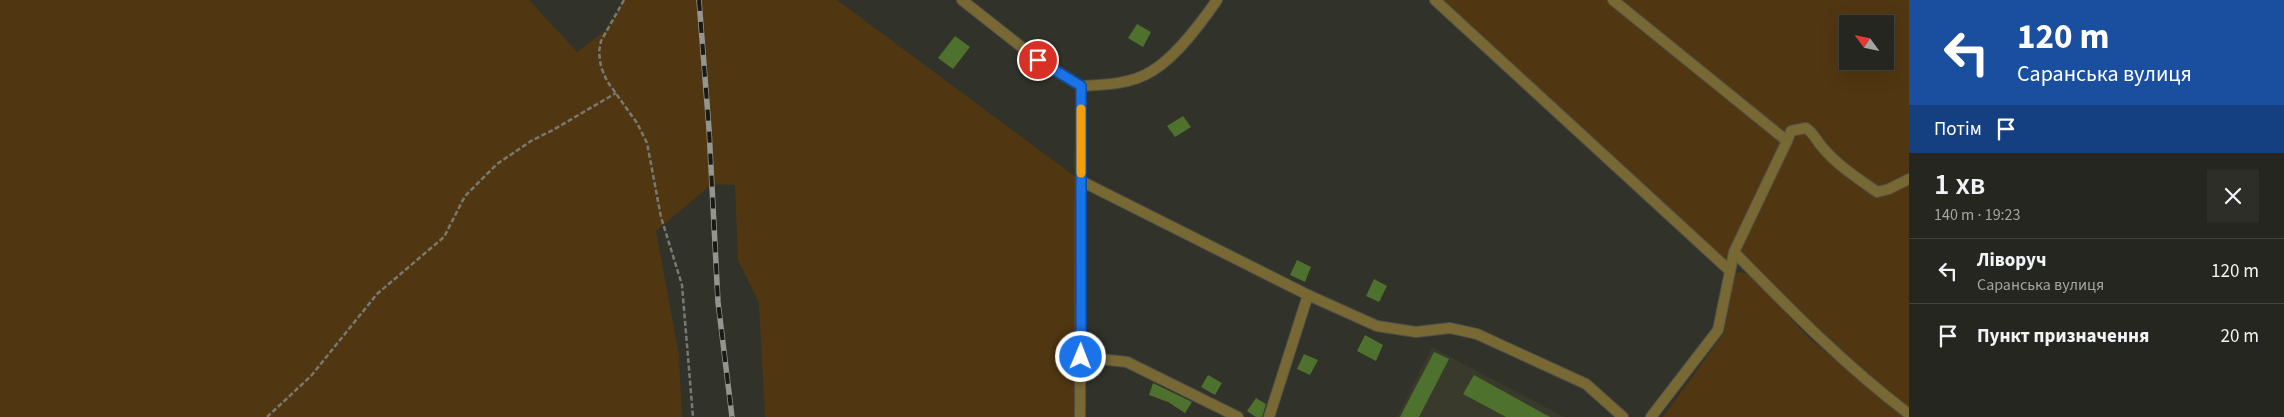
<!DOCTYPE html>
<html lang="uk">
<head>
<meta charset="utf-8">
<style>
  :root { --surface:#25261f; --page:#2d2e28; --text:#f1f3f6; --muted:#a3a5a4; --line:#42433d }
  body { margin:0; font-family:"Source Sans 3",sans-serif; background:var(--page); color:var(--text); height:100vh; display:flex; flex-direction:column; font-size:19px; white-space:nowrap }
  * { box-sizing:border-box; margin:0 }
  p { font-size:16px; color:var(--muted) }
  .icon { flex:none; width:28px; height:28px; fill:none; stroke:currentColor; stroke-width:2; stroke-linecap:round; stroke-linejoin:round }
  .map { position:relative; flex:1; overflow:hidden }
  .drawer { display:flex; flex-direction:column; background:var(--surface); width:375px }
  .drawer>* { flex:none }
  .guide { background:#1a4fa0; color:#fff; overflow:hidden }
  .needle { width:32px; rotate:303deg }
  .tools { position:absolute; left:1839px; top:15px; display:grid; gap:10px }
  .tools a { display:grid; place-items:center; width:55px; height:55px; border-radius:0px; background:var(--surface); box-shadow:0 5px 20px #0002,0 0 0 1px var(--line); font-size:25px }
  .pin { position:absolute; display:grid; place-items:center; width:42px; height:42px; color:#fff; margin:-21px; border:2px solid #fff; border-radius:50%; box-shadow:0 1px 5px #0007 }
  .me { position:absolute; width:55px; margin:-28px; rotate:1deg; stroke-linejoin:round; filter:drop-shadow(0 0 4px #0008) }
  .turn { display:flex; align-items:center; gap:18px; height:105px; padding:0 25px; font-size:22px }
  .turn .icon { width:65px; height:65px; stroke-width:2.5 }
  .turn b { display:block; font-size:35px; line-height:42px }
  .then { display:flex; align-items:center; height:48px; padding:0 25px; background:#0003; gap:10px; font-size:19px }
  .round { display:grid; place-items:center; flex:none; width:52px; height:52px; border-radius:0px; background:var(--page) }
  .summary { display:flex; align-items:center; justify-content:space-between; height:85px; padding:0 25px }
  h1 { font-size:30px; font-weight:600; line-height:38px }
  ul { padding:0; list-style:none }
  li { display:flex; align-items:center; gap:15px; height:65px; padding:0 25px; border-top:1px solid var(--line) }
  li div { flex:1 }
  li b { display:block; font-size:19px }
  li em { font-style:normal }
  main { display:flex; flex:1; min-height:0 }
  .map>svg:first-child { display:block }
  .built { fill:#393a2b }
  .green { fill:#503711; fill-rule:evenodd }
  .building { fill:#4e712d }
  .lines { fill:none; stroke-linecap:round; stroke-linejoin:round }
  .street-casing { stroke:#4f5047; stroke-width:12 }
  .path { stroke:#787972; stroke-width:2.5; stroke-dasharray:5 2.5; stroke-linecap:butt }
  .street { stroke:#786833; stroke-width:10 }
  .rail-casing { stroke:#94958e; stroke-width:5.5 }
  .rail { stroke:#191a15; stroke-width:4; stroke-dasharray:11; stroke-linecap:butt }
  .route-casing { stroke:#114b97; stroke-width:12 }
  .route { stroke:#1a73e8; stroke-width:9 }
  .slow { stroke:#f59e0b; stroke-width:9 }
</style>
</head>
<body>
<main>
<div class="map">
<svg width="1909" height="417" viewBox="0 0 1909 417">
  <rect width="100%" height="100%" fill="#313229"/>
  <!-- built -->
  <polygon class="built" points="1432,347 1564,417 1397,417"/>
  <!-- green -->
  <g class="green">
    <polygon points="0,0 529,0 577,52 608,28 624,0 837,0 1081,181 1080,417 765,417 759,303 738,260 735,185 712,184 656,231 679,355 682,417 0,417"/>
    <path d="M1435,0H1909V414L1734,253L1729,270ZM1848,24H1885V61H1848Z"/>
    <polygon points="1739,272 1749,274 1808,337 1903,417 1663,417 1724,333 1735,274"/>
  </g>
  <!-- building -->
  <g class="building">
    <polygon points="1137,24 1151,32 1143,47 1128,38"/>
    <polygon points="955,36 970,47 953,69 938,58"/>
    <polygon points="1183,116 1191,127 1175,137 1167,126"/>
    <polygon points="1297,260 1311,267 1305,282 1290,275"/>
    <polygon points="1374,279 1387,286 1379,302 1366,296"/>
    <polygon points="1365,335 1383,345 1376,361 1357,351"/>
    <polygon points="1434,352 1449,359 1419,417 1400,417"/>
    <polygon points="1304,354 1318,360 1310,375 1297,369"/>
    <polygon points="1208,375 1222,383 1215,395 1201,387"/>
    <polygon points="1474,375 1550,417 1506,417 1463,394"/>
    <polygon points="1153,383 1192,402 1185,413 1168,402 1149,395"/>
    <polygon points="1256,398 1266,404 1262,417 1256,417 1247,411"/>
  </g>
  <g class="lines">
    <defs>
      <g id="street">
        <polyline points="962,0 1038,60 1081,86"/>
        <polyline points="1435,0 1729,270"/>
        <polyline points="1613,0 1787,141 1734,252 1718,330 1651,417"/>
        <path d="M1081,86C1105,85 1132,84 1152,71C1177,56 1201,23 1217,0"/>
        <path d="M1787,141L1791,131L1806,128C1814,133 1817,142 1824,149C1838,166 1859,179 1877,192L1889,189L1909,179"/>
        <polyline points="1081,181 1308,295 1377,326 1416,332 1450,328 1477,334 1586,384 1623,417"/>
        <path d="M1734,252C1790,309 1845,366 1909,414"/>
        <polyline points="1081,357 1127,362 1238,417"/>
        <polyline points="1080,417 1081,86"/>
        <polyline points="1269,417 1308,295"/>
      </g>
    </defs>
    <!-- street casing -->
    <use href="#street" class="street-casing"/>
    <!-- path -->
    <g class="path">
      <polyline points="624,0 601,41 599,52 601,67 607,81 637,123 647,143 661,217 682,285 693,417"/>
      <polyline points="267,417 311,376 377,294 444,237 465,196 497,164 531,141 553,130 616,93"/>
    </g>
    <!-- street -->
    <use href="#street" class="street"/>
    <defs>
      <polyline id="rail" points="699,0 709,129 718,302 732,417"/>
    </defs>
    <!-- rail casing -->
    <use href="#rail" class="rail-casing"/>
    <!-- rail -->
    <use href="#rail" class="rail"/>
  </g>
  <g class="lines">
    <defs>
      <polyline id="route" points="1038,60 1081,86 1081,357"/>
    </defs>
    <!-- route casing -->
    <use href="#route" class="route-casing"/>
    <!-- route -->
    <use href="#route" class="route"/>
    <!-- slow -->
    <polyline class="slow" points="1081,109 1081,173"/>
  </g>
</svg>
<div class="tools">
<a><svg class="needle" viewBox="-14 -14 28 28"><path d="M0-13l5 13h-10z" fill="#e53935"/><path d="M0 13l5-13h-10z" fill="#a3a5a4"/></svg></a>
</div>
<div class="pin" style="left:1038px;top:60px;background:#d93025"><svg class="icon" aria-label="arrive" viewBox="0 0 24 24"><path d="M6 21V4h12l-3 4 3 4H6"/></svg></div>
<svg class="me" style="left:1081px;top:357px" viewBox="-20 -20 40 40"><circle r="17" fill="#1a73e8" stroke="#fff" stroke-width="3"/><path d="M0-11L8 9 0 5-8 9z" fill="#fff"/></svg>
</div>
<section class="drawer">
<div class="guide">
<div class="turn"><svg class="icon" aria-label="left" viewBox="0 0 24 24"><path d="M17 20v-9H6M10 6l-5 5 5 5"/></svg><div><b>120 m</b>Саранська вулиця</div></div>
<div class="then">Потім<svg class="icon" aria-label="arrive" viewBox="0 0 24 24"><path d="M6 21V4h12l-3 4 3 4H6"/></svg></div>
</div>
<div class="summary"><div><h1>1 хв</h1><p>140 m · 19:23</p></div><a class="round"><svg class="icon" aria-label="close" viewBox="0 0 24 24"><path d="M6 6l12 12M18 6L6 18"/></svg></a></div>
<ul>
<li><svg class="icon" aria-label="left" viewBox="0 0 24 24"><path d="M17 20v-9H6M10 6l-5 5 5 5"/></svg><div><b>Ліворуч</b><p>Саранська вулиця</p></div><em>120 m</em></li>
<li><svg class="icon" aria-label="arrive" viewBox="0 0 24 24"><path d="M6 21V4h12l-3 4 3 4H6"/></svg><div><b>Пункт призначення</b></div><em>20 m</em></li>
</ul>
</section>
</main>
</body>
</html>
